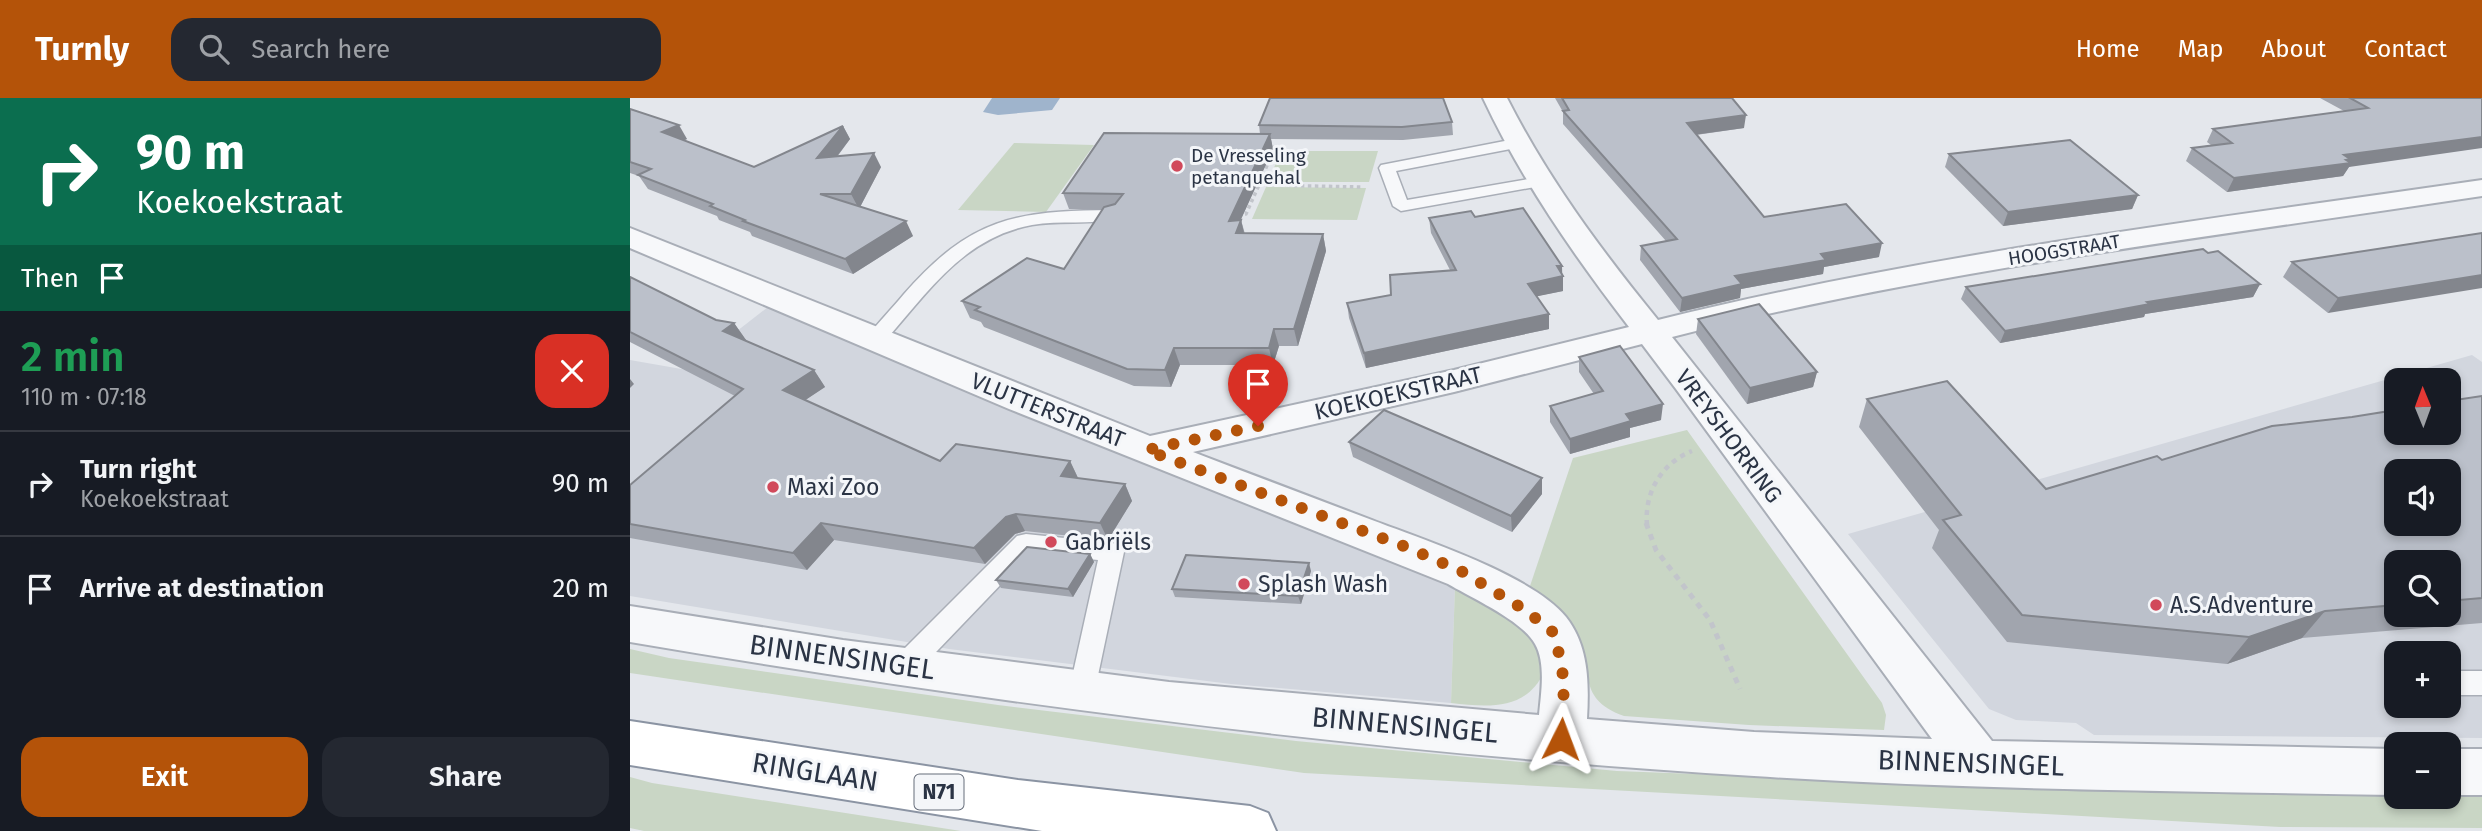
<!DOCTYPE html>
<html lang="en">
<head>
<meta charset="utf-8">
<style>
  :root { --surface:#171b24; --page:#242831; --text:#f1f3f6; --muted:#9ea1a6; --line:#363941; --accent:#b45309 }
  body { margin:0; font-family:"Fira Sans",sans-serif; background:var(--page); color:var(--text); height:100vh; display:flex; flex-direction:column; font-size:26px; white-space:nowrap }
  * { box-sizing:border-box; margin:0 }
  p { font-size:23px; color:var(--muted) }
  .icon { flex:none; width:38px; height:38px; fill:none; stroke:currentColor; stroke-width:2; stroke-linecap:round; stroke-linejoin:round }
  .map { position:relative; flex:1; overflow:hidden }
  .side { display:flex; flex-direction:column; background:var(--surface); width:630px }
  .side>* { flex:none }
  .hud { background:#0b6e4f; color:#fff; overflow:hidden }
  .needle { width:46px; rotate:359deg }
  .controls { position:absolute; left:1754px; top:270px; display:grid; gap:14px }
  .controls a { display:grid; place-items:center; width:77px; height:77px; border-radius:14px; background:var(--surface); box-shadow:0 4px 10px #0003; font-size:35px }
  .pin { position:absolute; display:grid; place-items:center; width:60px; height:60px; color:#fff; margin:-72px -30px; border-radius:50% 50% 50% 0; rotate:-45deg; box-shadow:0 0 7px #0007 }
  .pin .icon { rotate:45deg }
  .me { position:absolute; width:77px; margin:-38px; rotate:3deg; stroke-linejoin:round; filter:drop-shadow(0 0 5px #0008) }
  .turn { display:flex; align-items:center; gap:24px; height:147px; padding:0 21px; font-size:32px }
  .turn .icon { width:91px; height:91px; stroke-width:2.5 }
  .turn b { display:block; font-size:49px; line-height:60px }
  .then { display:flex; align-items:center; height:66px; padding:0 21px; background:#0003; gap:14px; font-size:26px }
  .round { display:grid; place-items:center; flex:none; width:74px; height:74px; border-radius:21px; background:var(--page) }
  .overview { display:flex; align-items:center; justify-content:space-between; height:119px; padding:0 21px }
  h1 { font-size:42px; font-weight:600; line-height:52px; color:#1e9e55 }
  .cta { display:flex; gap:14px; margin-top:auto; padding:14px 21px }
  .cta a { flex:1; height:80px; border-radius:21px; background:var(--accent); color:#fff; font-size:28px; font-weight:600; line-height:80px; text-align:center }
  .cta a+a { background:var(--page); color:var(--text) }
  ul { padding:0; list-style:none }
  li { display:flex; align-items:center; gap:21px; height:105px; padding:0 21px; border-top:2px solid var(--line) }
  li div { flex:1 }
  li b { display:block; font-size:26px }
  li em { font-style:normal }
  header { display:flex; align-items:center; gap:42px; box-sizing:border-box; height:98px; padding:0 35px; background:var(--accent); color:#fff }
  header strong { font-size:33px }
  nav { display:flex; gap:38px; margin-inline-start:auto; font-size:24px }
  .search { width:490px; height:63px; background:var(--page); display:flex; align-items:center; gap:18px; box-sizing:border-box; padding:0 24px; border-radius:21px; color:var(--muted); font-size:26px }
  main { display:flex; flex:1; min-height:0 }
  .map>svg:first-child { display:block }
  .built { fill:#d2d6de; fill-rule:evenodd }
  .green { fill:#c9d6c5 }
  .water { fill:#9fb4cc }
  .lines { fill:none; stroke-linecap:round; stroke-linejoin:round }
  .service-casing { stroke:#a9aeb7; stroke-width:3 }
  .minor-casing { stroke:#a9aeb7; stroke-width:4 }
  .trunk-casing { stroke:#8b94a3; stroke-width:4 }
  .path-far2 { stroke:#c2c5cb; stroke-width:3.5; stroke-dasharray:3.5 3.5; stroke-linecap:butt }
  .path-far1 { stroke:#c2c5cb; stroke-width:4.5; stroke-dasharray:5 5; stroke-linecap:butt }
  .path { stroke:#c2c5cb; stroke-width:5; stroke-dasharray:6 6; stroke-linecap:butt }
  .service { fill:#f7f8fa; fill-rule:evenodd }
  .minor { fill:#f7f8fa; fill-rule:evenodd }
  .trunk { fill:#fff; fill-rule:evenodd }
  .wall { fill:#a1a5ae; fill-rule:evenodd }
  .shaded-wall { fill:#83868d }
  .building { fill:#bbc0ca; stroke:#83868d; stroke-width:2; fill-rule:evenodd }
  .route { stroke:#b45309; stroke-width:12; stroke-dasharray:0 21.6 }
  .poi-dot { fill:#d1495b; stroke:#f4f6f9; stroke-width:2.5 }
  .labels { text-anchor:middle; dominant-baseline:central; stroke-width:6; stroke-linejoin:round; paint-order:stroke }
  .far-poi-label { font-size:19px; fill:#2b3445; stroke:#f4f6f9; text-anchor:start }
  .far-street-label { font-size:19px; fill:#2b3445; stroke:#f4f6f9 }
  .shield { fill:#f4f6f9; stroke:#676e7b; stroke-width:2 }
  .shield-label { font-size:21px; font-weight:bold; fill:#2b3445 }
  .street-label { font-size:23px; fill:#2b3445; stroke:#f4f6f9 }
  .poi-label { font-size:23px; fill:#2b3445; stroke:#f4f6f9; text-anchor:start }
  .near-street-label { font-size:28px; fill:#2b3445; stroke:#f4f6f9 }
</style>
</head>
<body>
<header>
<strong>Turnly</strong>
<div class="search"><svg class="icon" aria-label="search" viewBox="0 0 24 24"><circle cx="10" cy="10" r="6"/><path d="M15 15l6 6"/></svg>Search here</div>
<nav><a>Home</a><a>Map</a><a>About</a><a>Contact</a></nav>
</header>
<main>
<section class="side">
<div class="hud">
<div class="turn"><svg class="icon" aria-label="right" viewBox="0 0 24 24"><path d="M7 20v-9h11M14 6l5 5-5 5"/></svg><div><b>90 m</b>Koekoekstraat</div></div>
<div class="then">Then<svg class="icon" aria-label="arrive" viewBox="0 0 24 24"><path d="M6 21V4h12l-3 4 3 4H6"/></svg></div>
</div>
<div class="overview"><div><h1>2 min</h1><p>110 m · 07:18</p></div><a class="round" style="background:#d93025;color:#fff"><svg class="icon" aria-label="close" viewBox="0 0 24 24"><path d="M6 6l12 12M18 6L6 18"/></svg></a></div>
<ul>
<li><svg class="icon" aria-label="right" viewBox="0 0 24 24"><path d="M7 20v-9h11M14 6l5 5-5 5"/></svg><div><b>Turn right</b><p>Koekoekstraat</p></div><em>90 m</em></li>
<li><svg class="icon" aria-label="arrive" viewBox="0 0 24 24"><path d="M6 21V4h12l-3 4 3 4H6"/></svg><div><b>Arrive at destination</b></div><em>20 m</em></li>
</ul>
<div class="cta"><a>Exit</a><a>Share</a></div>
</section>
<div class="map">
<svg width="1852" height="733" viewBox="0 0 1852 733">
  <rect width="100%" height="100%" fill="#e4e7ec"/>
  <!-- built -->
  <g class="built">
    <polygon points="138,209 413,326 825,488 821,605 601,586 319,551 0,498 0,262 57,272"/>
    <path d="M1842,257L1852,264V640L1464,637L1446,625L1386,622L1359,611L1218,436ZM1766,282H1818V334H1766ZM1766,373H1818V425H1766ZM1766,464H1818V516H1766ZM1766,555H1818V607H1766Z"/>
  </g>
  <!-- green -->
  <g class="green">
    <polygon points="384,45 464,47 416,114 328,112"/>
    <polygon points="651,53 748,53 739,84 638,84"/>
    <polygon points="636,89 736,90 727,122 622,121"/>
    <path d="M1057,332L1252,605L1256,617L1254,632L1119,627L994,618C943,600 966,568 945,533C936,518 913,505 898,494L943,360Z"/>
    <path d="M825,488L900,529L913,545L914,574C896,613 858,609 821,605Z"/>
    <polygon points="0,551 39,560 368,607 666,643 987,673 1486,692 1766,694 1766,698 1852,695 1852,730 1650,729 674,675 0,575"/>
    <polygon points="0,679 22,685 331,733 14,733 0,730"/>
  </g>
  <!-- water -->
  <polygon class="water" points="362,0 430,0 422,12 368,17 353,14"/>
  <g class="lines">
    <defs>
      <g id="service">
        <polygon points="885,41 893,46 891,49 766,73 777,102 910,79 916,81 916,87 771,113 763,108 749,70 751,67"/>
        <path d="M482,112L488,113L491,117L488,121C461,127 430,122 402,127C332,140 297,196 253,245H239L236,241C247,225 262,211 274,196C341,120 383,113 482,112Z"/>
        <polygon points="396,436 482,445 491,447 494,454 463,601 453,605 443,601 439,593 468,462 401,455 284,577 274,581 264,577 260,569 264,561 387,438"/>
        <rect x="1818" y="573" width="34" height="24"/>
      </g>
      <g id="minor">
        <path d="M853,0H877C918,81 971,152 1028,222C1299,155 1576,122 1852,82V98C1581,139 1307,171 1042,239L1362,643L1766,651V697C1552,693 1338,692 1124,678C747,655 372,607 0,544V508L213,542L539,584L909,617C911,596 916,565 905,546C893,523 840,499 818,486L379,311L0,150V130L520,338L824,272L999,229C943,156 892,83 853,0ZM1012,246L1046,291L1302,641L1124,634L957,621C959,586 959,548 936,519C902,477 794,442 742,422C683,400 623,377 563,354L824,294Z"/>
        <rect x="1818" y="651" width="34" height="46"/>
      </g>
      <polygon id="trunk" points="0,623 388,682 620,708 638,715 646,733 412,733 0,667"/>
    </defs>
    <!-- service casing -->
    <use href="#service" class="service-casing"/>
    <!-- minor casing -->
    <use href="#minor" class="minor-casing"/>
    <!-- trunk casing -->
    <use href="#trunk" class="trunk-casing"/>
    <!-- path-far2 -->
    <g class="path-far2">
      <polyline points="638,48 645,48 629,87 732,89"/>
      <polyline points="608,116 616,116 629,87"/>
    </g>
    <!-- path-far1 -->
    <path class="path-far1" d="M1017,427C1014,394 1032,365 1062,353"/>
    <!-- path -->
    <polyline class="path" points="1016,425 1026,452 1080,522 1110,591"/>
    <!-- service -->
    <use href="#service" class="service"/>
    <!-- minor -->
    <use href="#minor" class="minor"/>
    <!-- trunk -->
    <use href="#trunk" class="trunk"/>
  </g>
  <!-- wall -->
  <g class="wall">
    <polygon points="925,0 1102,0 1114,30 1066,37 1134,119 1249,159 1194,169 1193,176 1111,191 1110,200 1050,214 1010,162 1011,148 1036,143 933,26 933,14"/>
    <polygon points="1690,0 1852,0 1719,69 1713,78 1597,94 1556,63 1562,50 1581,47 1577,44 1583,31 1714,13"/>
    <polygon points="0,10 1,12 57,41 54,42 124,69 213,28 220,41 207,59 251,69 230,109 283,138 223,176 122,138 120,134 89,122 87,118 18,91 9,78 0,75"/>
    <polygon points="822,24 823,37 773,42 641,41 643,51 610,123 611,122 615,136 693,136 696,153 668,248 649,248 643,267 550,267 541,289 504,288 354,229 351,224 340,220 332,203 434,171 472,112 439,111 433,95 630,36 629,27"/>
    <polygon points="1319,56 1508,97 1502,111 1373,128 1315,69"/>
    <polygon points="845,119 932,168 933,193 907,198 919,231 736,270 719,220 717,205 761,197 820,172 801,135 799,120"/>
    <polygon points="1852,135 1698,215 1653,179 1662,164"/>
    <polygon points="1578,155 1630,186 1623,199 1515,216 1514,219 1370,245 1331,201 1336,189"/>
    <polygon points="0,179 86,222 104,225 116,242 115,242 184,272 195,289 175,302 310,363 440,363 448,380 495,386 502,403 478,442 395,433 385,436 355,466 204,442 177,472 0,440 0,387 105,298 0,244"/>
    <polygon points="1068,221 1187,274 1183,289 1117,306 1066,236"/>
    <polygon points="949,259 1031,322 1000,330 1000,339 940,356 920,324 920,308 964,296 949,274"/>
    <path d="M1852,298V525L1672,540L1597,566L1377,544L1302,450L1309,432L1229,329L1237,301L1416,391L1532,362L1722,319ZM1766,464H1818V516H1766Z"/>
    <polygon points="719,344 912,380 912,396 882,434 723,359"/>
    <polygon points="460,456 464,464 443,499 371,490 366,482"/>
    <polygon points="681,473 671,506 545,499 542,491"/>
  </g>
  <!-- shaded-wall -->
  <g class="shaded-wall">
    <polygon points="1116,17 1114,30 1056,38 1057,25"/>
    <polygon points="49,27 57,41 41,48 32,34"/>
    <polygon points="213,28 220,41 195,74 187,60"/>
    <polygon points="640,36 643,51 603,139 599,123"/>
    <polygon points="1852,39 1852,50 1719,69 1713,78 1597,94 1604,80 1714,57"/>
    <polygon points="244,55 251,69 229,111 221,96"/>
    <polygon points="1508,97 1502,111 1373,128 1378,114"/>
    <polygon points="611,122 615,139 606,135"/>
    <polygon points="276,123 283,138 223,176 215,161"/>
    <polygon points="693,136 696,153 668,248 664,231"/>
    <polygon points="1252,145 1249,159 1194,169 1193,176 1111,191 1110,200 1050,214 1052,200 1105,178 1191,156"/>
    <polygon points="927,168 932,168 932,178 933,178 933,193 899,200 898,186"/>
    <polygon points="1852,177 1852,190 1698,215 1708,200"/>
    <polygon points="1630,186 1623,199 1515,216 1514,219 1370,245 1375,233 1517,204"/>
    <polygon points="919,216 919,231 736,270 734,255"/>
    <polygon points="104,225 116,242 105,250 93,233"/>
    <polygon points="644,231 649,248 643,267 639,250"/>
    <polygon points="544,250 550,267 541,289 535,272"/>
    <polygon points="184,272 195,289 165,309 153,292"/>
    <polygon points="1187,274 1183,289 1117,306 1120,290"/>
    <polygon points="0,281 4,286 0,290"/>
    <polygon points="1033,306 1031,322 1000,330 1000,339 940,356 940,341 996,316"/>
    <polygon points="440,363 448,380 431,378"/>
    <polygon points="912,380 912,396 882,434 881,418"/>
    <polygon points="495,386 502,403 478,442 470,425"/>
    <polygon points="386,416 395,433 385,436 355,466 344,450 376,419"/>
    <polygon points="191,425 204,442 177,472 163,455"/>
    <polygon points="460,456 464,464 443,499 438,491"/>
    <polygon points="679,465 681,473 671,506 668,498"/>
    <polygon points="1695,513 1672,540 1597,566 1619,539"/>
  </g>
  <!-- building -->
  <g class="building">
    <polygon points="640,0 813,0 822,24 772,29 629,27"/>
    <polygon points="932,0 1102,0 1116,17 1057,25 1134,119 1216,106 1252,145 1191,156 1196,162 1105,178 1112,186 1052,200 1011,148 1047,141 933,13 939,12"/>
    <polygon points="1720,0 1852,0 1852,39 1714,57 1720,61 1716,62 1721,65 1604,80 1562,50 1602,45 1583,31 1738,10"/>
    <polygon points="0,11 49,27 32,34 124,69 213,28 187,60 244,55 221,96 190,96 276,123 215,161 113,123 115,122 80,108 83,106 8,77 21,71 0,64"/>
    <polygon points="474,35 640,36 599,123 611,122 606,135 693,136 664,231 644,231 639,250 544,250 535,272 497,271 345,212 350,209 332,203 397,160 434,171 474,109 485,106 493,96 433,95"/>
    <polygon points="1440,42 1508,97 1378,114 1319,56"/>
    <polygon points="893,110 932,168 927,168 933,178 898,186 919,216 734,255 717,205 761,197 760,177 826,172 799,120 841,113 845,119"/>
    <polygon points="1852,135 1852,177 1708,200 1662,164"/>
    <polygon points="1573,151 1578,155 1588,153 1630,186 1517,204 1520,206 1375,233 1336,189"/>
    <polygon points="0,179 86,222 104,225 93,233 184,272 153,292 310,363 326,346 440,363 431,378 495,386 470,425 386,416 376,419 344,450 191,425 163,455 0,426 0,387 113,291 0,234"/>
    <polygon points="1129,206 1187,274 1120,290 1068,221"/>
    <polygon points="990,248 1033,306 996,316 1001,323 940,341 920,308 973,293 949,259"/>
    <path d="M1317,283L1416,391L1527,358L1532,362L1642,328L1722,319L1766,312V334H1818V303L1852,298V500L1818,503V464H1766V507L1695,513L1619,539L1392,517L1313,422L1331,417L1237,301ZM1766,373H1818V425H1766Z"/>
    <polygon points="754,312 912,380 881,418 719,344"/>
    <polygon points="397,449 460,456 438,491 366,482"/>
    <polygon points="556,457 679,465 668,498 542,491"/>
  </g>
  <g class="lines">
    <!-- route -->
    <polyline class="route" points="628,328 516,352 776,449 833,474 892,510 922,533 931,562 934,588 931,641"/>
  </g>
  <!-- markers -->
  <g class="poi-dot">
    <circle cx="547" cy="68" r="7"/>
    <circle cx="143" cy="389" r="7"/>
    <circle cx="421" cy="444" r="7"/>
    <circle cx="614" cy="486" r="7"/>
    <circle cx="1526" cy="507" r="7"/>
  </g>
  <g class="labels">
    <!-- far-poi labels -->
    <g class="far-poi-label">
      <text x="561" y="57">De Vresseling<tspan x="561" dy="22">petanquehal</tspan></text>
    </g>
    <!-- far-street labels -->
    <g class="far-street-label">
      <text transform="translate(1434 152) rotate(-9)">HOOGSTRAAT</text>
    </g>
    <!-- shield labels -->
    <rect class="shield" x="284.5" y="676.5" width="49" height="35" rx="5"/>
    <g class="shield-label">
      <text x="309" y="694">N71</text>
    </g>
    <!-- street labels -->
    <g class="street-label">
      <text transform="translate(768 295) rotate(-13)">KOEKOEKSTRAAT</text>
      <text transform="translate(418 312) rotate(22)">VLUTTERSTRAAT</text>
      <text transform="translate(1099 338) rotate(53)">VREYSHORRING</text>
    </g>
    <!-- poi labels -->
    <g class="poi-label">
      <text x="157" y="389">Maxi Zoo</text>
      <text x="435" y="444">Gabriëls</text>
      <text x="628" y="486">Splash Wash</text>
      <text x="1540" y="507">A.S.Adventure</text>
    </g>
    <!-- near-street labels -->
    <g class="near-street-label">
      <text transform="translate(212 559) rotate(8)">BINNENSINGEL</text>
      <text transform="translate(775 627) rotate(5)">BINNENSINGEL</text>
      <text transform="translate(1341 665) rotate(2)">BINNENSINGEL</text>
      <text transform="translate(185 674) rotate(9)">RINGLAAN</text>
    </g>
  </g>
</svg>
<div class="controls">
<a><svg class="needle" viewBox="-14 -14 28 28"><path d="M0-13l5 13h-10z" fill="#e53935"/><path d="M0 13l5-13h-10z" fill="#9ea1a6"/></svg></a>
<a><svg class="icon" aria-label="sound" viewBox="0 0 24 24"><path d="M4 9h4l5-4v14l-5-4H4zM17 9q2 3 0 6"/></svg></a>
<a><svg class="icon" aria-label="search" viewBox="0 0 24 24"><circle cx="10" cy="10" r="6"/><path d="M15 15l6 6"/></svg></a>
<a>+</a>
<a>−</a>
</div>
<div class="pin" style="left:628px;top:328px;background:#d93025"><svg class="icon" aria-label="arrive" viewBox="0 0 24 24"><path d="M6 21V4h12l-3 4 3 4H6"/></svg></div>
<svg class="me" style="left:931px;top:641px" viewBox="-20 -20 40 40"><path d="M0-17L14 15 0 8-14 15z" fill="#b45309" stroke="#fff" stroke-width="4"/></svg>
</div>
</main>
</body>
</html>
